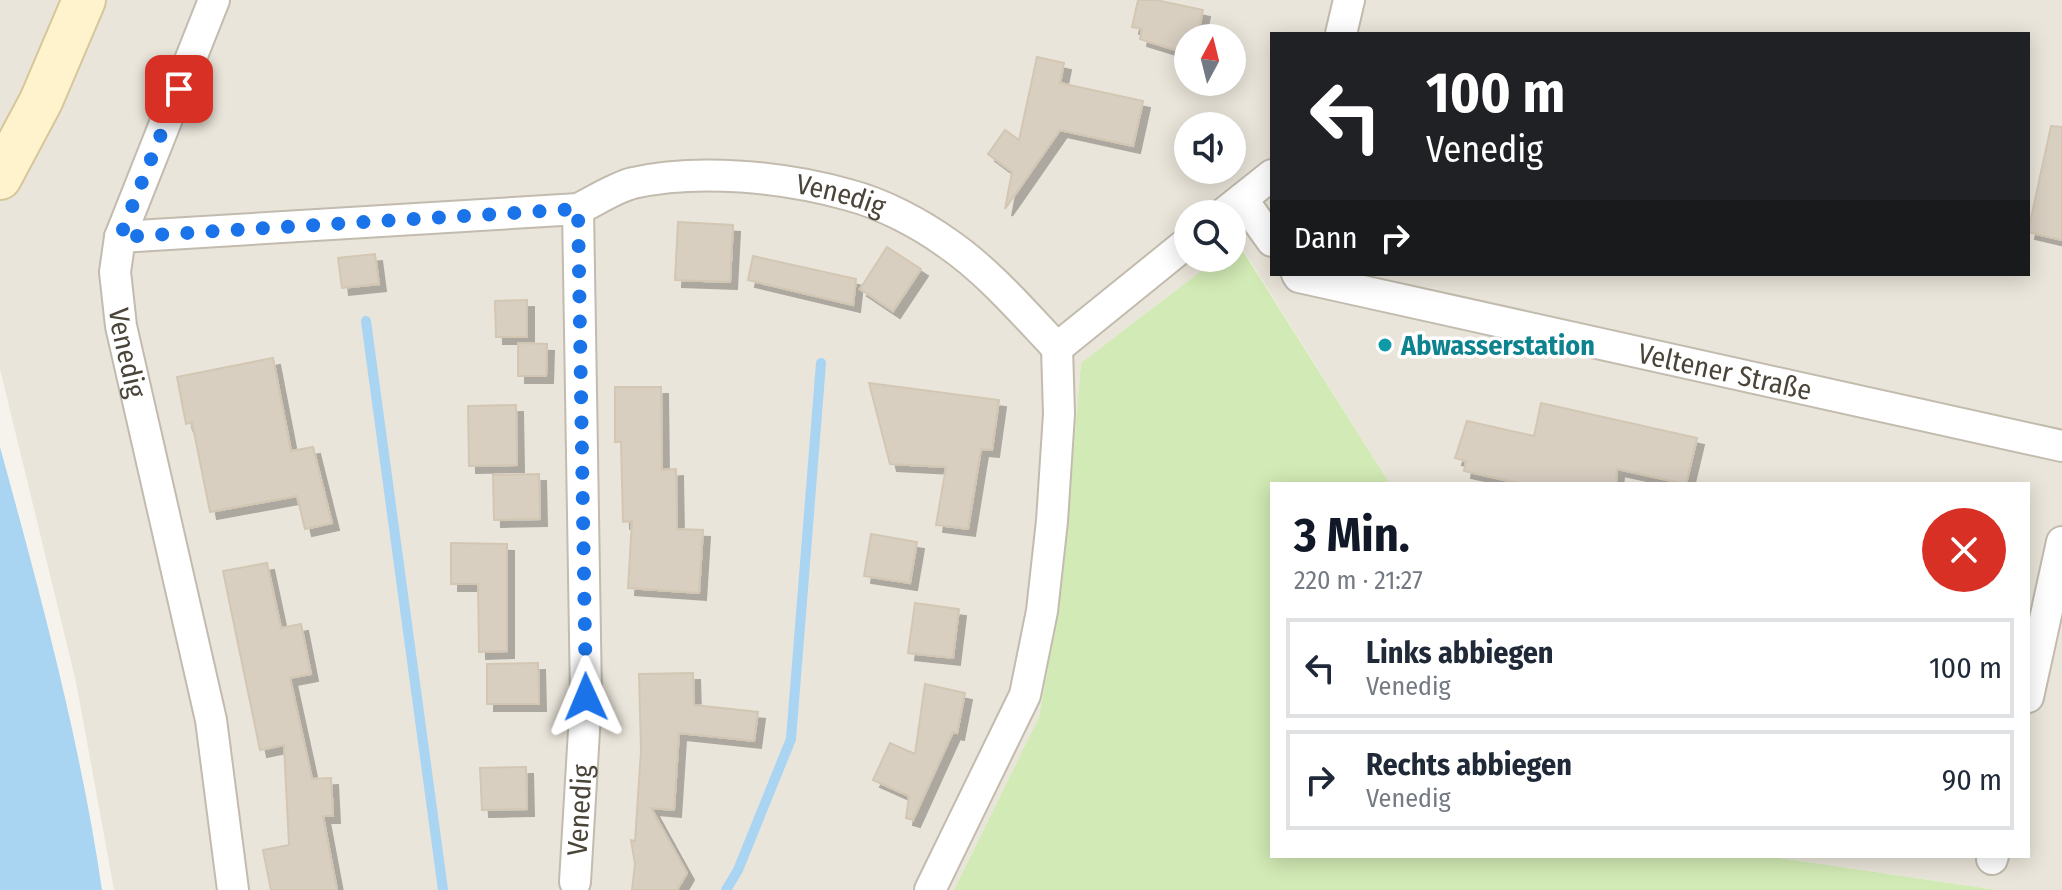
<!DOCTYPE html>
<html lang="de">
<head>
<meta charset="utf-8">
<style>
  :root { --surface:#fff; --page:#f6f6f7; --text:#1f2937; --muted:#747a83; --line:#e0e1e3; --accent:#111827 }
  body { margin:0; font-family:"Fira Sans Condensed",sans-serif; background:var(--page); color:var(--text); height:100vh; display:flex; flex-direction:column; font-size:30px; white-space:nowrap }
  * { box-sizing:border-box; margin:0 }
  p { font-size:26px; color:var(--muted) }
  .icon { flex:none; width:44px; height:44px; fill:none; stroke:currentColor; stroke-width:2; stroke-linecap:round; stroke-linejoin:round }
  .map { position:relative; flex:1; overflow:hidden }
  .sheet { position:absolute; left:1270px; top:482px; width:760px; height:376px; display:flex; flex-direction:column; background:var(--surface); border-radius:0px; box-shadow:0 4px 20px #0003 }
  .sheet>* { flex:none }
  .hud { position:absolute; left:1270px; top:32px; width:760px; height:244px; border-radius:0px; box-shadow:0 4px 20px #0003; background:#202124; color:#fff; overflow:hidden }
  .needle { width:52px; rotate:7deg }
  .controls { position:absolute; left:1174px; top:24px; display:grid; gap:16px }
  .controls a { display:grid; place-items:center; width:72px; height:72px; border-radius:50%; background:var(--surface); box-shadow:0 4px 20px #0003; font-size:40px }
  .pin { position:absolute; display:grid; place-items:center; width:68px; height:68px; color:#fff; margin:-34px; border-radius:16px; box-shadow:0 4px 12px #0006 }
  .me { position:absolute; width:88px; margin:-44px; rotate:359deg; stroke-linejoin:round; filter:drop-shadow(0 0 6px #0008) }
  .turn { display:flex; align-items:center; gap:28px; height:168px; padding:0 24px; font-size:36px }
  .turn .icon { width:104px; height:104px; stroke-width:2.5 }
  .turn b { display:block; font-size:56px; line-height:68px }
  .then { display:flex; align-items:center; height:76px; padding:0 24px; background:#0003; gap:16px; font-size:30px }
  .round { display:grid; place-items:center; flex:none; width:84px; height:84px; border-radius:42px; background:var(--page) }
  .head { display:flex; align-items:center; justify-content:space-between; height:136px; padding:0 24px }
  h1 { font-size:48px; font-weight:700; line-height:60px; color:var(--accent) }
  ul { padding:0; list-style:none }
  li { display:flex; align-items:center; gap:24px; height:100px; margin:0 16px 12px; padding:0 8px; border:4px solid var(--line); border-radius:0px }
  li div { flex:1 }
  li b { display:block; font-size:30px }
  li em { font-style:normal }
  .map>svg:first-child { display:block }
  .residential { fill:#eae5da; fill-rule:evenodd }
  .green { fill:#d2eab5 }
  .water { fill:#a9d4f2 }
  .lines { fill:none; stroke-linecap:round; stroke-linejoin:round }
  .stream { stroke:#a9d4f2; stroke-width:10 }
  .building { fill:#d8cfc1; stroke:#d3c7b4; stroke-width:2; filter:url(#shadow) }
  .street-casing { stroke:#c2bbae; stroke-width:34 }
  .secondary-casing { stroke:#d6c79b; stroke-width:46 }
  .street { stroke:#fff; stroke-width:30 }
  .secondary { stroke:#fff3cd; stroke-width:42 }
  .route { stroke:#1a73e8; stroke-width:14; stroke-dasharray:0 25.2 }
  .culture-dot { fill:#0f9aa8; stroke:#fff; stroke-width:3 }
  .labels { text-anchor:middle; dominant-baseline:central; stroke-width:7; stroke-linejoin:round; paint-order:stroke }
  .street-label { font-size:28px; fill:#4b4439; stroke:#fff }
  .culture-label { font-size:28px; font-weight:bold; fill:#0d838f; stroke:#fff; text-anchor:start }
</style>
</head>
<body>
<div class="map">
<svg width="2062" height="890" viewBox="0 0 2062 890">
  <defs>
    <filter id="shadow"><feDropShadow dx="7" dy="7" stdDeviation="0" flood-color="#0004"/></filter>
  </defs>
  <rect width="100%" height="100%" fill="#f6f3ec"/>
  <!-- residential -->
  <path class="residential" d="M0,0H2062V890H1997L1767,856H2028V484H1390L1239,243L1232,248V214H1188V258H1218L1081,363L1062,586L1039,717L954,890H114L76,682L0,369ZM1272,34H2028V274H1272ZM1188,38H1232V82H1188ZM1188,126H1232V170H1188Z"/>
  <!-- green -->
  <polygon class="green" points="1238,243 1390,484 1272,484 1272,856 1767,856 1997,890 954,890 1039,717 1062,586 1081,363 1218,258 1232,258 1232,248"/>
  <!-- water -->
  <path class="water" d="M0,447C40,593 80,740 102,890H0Z"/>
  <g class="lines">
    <!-- stream -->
    <g class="stream">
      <polyline points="366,321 443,890"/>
      <polyline points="726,890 738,870 791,739 821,363"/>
    </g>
  </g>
  <!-- building -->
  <g class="building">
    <polygon points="1138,0 1156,0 1203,10 1197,38 1188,38 1188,54 1140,39 1142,29 1132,27"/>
    <polygon points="1037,57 1064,63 1060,83 1143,101 1133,146 1060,130 1005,209 1012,172 988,154 1005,130 1019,140"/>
    <polygon points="2051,126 2062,127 2062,240 2028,232"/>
    <polygon points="678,222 733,225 730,282 675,280"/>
    <polygon points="887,247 921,269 893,311 860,289"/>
    <polygon points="375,254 379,284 342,288 338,258"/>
    <polygon points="753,256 856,279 853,305 748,280"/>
    <polygon points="527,300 527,337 496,337 495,301"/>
    <polygon points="518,343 547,344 546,376 518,376"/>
    <polygon points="273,358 291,451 313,447 332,523 305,529 297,496 210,512 192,422 186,424 177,377"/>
    <polygon points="869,383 999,400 992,450 981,449 968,529 936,525 946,467 890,464"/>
    <polygon points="615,387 661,387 662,470 676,469 677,529 703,530 699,593 628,588 632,521 623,522 621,442 615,442"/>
    <polygon points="1541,403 1697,438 1686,484 1617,469 1616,484 1523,484 1464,471 1466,461 1455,458 1467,421 1534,436"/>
    <polygon points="516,405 517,465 469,466 468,406"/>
    <polygon points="539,474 540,519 494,520 493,475"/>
    <polygon points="871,534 917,542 910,583 864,576"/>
    <polygon points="451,543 507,544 507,651 479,652 478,584 451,584"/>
    <polygon points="267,563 281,628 301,624 311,674 290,678 312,779 331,778 333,816 323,816 337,890 271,890 263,850 289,845 284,745 260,750 223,571"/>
    <polygon points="915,603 959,609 953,658 908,653"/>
    <polygon points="538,663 539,704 487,704 487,664"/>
    <polygon points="693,673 694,705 758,712 754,741 679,733 674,810 651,808 687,873 677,890 632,890 635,864 631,840 635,841 641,751 639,674"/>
    <polygon points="925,684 965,693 957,733 953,732 913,820 906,818 909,796 873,780 890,743 915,754"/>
    <polygon points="526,767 527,809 482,810 480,768"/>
  </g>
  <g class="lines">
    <defs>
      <g id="street">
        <path id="s1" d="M214,0L120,237L115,272L121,326L211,720L233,890"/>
        <polyline points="1341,34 1349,0"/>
        <polyline points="1242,199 1272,241"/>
        <polyline points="1223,214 1272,175"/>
        <path id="s2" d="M120,237L578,209C595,201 614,188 633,183C698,168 785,177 849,195C883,204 919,223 947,243C988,271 1023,312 1057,348"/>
        <path id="s3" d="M1297,274L1299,277L2062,446"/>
        <polyline points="2028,697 2062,542"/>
        <polyline points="1992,859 1993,856"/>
        <path id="s4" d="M575,882L586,697L578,209"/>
        <polyline points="930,890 1025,695 1042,611 1052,521 1059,414 1057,348 1188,242"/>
      </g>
      <polyline id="secondary" points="0,178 41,101 84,0"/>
    </defs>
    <!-- street casing -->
    <use href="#street" class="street-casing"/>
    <!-- secondary casing -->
    <use href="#secondary" class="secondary-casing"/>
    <!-- street -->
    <use href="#street" class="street"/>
    <!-- secondary -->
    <use href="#secondary" class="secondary"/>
  </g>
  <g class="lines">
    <!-- route -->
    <polyline class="route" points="179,89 120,237 578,209 586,697"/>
  </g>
  <!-- markers -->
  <circle class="culture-dot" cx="1385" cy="345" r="8"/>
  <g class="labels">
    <!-- street labels -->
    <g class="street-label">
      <text stroke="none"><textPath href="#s2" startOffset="730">Venedig</textPath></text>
      <text stroke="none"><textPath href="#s1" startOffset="372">Venedig</textPath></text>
      <text stroke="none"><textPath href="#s3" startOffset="440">Veltener Straße</textPath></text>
      <text stroke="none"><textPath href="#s4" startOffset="72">Venedig</textPath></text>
    </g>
    <!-- culture labels -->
    <g class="culture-label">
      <text x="1401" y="345">Abwasserstation</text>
    </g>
  </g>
</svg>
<div class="controls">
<a><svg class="needle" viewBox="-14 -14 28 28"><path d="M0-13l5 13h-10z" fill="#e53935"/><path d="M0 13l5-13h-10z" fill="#747a83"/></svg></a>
<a><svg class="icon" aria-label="sound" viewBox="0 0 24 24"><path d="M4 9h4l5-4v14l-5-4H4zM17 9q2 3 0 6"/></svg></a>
<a><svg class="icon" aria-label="search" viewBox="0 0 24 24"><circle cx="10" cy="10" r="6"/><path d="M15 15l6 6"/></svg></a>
</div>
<div class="pin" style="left:179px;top:89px;background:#d93025"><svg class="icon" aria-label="arrive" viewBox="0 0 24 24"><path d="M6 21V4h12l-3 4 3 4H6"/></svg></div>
<svg class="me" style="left:586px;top:697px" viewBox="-20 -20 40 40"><path d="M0-17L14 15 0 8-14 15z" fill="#1a73e8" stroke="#fff" stroke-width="4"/></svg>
<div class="hud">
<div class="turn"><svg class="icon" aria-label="left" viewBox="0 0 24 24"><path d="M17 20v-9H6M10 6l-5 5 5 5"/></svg><div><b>100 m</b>Venedig</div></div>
<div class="then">Dann<svg class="icon" aria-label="right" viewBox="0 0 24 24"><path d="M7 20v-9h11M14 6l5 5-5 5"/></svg></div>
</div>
<section class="sheet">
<div class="head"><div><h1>3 Min.</h1><p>220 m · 21:27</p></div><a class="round" style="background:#d93025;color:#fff"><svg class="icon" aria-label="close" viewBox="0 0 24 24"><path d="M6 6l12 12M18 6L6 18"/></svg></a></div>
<ul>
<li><svg class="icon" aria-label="left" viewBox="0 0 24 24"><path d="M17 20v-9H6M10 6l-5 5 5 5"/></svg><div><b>Links abbiegen</b><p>Venedig</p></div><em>100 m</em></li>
<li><svg class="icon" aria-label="right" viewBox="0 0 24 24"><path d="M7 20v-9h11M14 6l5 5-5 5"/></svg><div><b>Rechts abbiegen</b><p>Venedig</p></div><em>90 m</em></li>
</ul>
</section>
</div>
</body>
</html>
